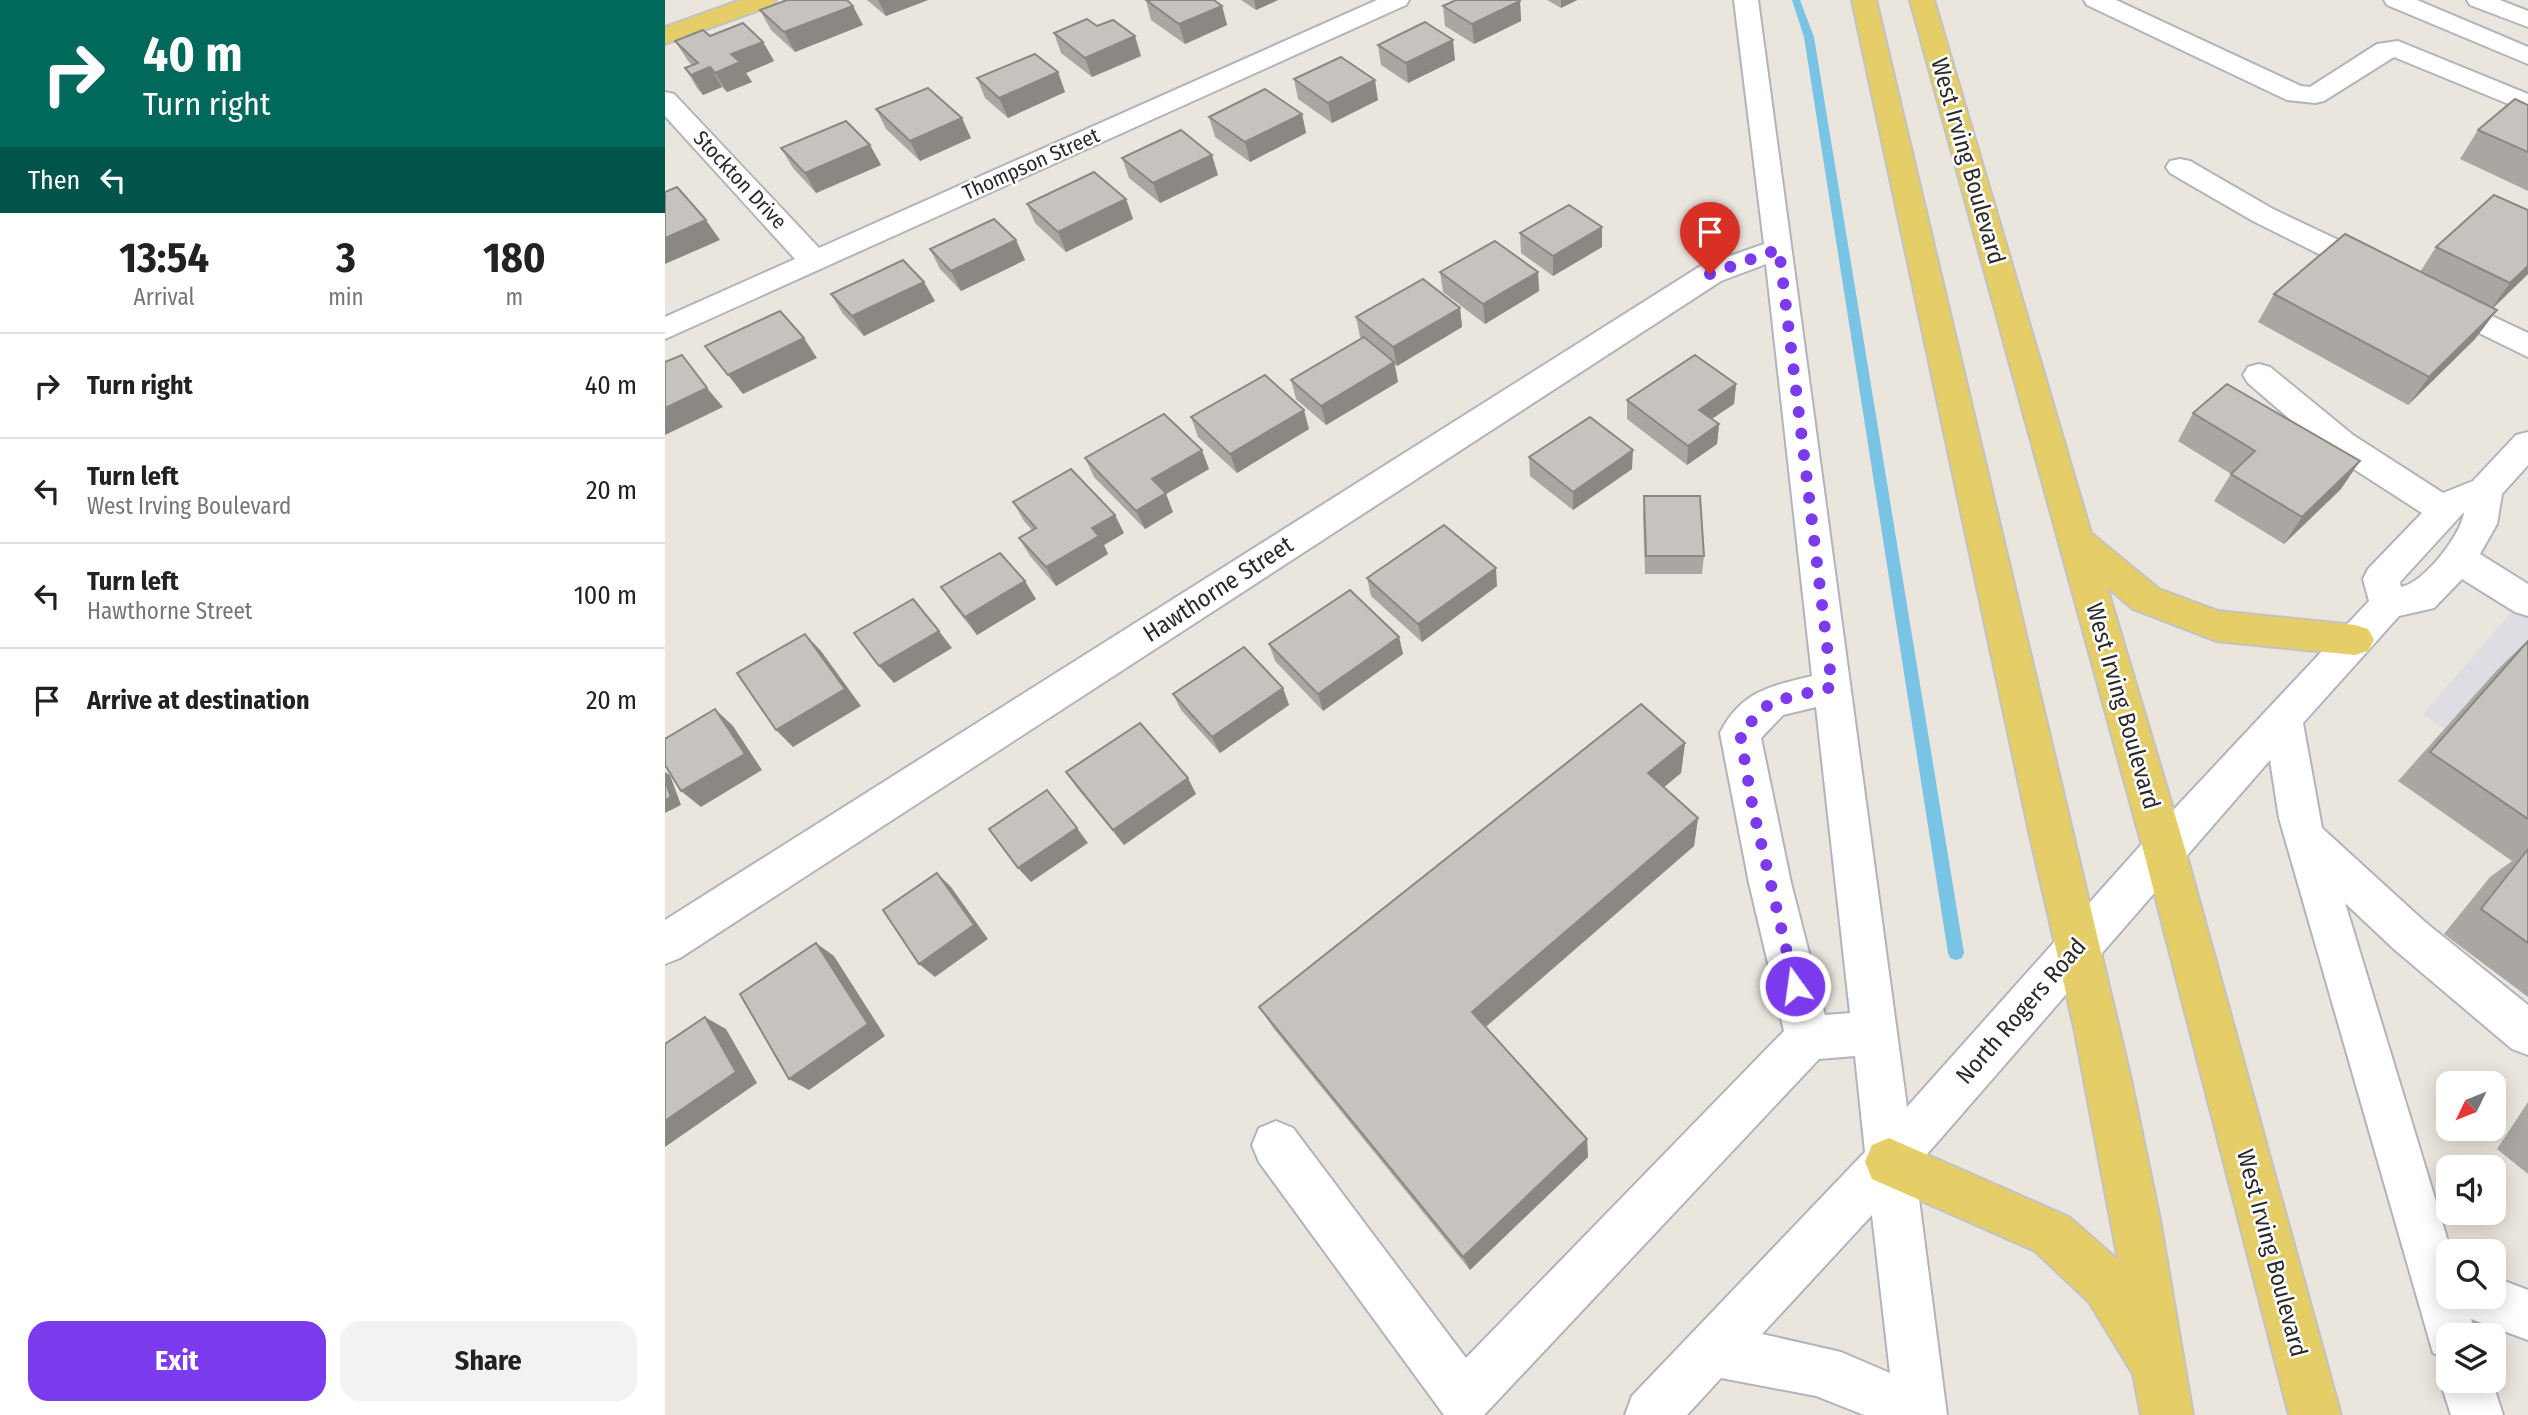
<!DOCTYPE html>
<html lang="en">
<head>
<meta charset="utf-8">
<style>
  :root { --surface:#fff; --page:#f2f2f2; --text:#222; --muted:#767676; --line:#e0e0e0; --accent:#7c3aed }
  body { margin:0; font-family:"Fira Sans Condensed",sans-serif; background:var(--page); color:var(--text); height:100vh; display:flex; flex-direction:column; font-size:26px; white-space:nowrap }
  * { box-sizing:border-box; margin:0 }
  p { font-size:23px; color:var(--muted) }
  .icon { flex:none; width:38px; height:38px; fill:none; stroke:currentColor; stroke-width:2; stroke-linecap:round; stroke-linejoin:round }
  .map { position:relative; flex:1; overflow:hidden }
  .sheet { display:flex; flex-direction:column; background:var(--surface); width:665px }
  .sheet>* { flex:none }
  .banner { background:#00695c; color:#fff; overflow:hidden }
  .needle { width:46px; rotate:227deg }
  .fabs { position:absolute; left:1771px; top:1071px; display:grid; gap:14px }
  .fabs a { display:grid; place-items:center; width:70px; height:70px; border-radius:14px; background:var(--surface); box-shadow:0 4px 18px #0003; font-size:35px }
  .pin { position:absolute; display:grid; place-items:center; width:60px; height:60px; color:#fff; margin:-72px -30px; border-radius:50% 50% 50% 0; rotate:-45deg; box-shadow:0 0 7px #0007 }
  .pin .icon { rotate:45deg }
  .me { position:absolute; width:77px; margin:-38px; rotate:346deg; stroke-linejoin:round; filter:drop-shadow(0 0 5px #0008) }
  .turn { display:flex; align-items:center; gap:24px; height:147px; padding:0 28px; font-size:32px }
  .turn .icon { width:91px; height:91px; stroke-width:2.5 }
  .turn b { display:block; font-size:49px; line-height:60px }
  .then { display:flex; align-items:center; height:66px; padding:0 28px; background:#0003; gap:14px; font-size:26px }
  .eta { display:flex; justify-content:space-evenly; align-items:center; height:119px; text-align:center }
  .eta b { font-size:42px; font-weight:700; line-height:49px }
  .action { display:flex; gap:14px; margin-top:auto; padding:14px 28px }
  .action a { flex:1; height:80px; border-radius:21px; background:var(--accent); color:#fff; font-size:28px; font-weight:700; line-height:80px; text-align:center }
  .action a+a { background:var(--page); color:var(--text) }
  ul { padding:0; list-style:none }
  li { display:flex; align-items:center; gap:21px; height:105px; padding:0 28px; border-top:2px solid var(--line) }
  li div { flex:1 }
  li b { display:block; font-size:26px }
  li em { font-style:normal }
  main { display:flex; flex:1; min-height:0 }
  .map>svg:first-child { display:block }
  .industrial { fill:#dfdde4 }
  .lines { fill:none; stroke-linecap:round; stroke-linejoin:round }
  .stream { fill:#79c3e4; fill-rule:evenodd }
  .minor-casing { stroke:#b1b3bd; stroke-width:4 }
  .major-casing { stroke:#c3c3c3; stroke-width:4 }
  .minor { fill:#fff; fill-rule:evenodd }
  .major { fill:#e5cd68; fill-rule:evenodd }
  .wall { fill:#aaa7a3 }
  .shaded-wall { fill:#8b8884 }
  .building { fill:#c6c2bd; stroke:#8b8884; stroke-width:2 }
  .route { stroke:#7c3aed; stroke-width:12; stroke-dasharray:0 21.6 }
  .labels { text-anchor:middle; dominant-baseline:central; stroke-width:5; stroke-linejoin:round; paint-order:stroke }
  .far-street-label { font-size:21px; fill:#2a2a2a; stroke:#fff }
  .street-label { font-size:24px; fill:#2a2a2a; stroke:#fff }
</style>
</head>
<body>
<main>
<section class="sheet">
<div class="banner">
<div class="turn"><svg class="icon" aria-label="right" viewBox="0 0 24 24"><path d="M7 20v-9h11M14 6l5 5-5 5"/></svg><div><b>40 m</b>Turn right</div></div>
<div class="then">Then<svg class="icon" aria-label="left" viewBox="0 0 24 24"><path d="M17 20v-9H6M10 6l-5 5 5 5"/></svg></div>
</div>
<div class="eta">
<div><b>13:54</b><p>Arrival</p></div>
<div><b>3</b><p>min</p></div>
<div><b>180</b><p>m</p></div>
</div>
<ul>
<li><svg class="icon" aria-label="right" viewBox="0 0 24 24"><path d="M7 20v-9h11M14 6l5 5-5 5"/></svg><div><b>Turn right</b></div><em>40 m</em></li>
<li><svg class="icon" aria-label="left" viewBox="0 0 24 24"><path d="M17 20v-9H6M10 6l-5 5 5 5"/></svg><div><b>Turn left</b><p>West Irving Boulevard</p></div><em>20 m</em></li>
<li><svg class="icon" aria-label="left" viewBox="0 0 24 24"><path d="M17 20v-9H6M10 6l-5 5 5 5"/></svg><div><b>Turn left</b><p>Hawthorne Street</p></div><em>100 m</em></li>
<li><svg class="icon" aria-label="arrive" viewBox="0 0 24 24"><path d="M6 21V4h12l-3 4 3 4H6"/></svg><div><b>Arrive at destination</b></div><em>20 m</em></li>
</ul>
<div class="action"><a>Exit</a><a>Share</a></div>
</section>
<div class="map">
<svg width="1863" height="1415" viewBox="0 0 1863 1415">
  <rect width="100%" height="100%" fill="#ebe6dd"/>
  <!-- industrial -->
  <polygon class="industrial" points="1863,593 1863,785 1758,714"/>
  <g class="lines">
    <!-- stream -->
    <polygon class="stream" points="1127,0 1135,0 1149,37 1299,953 1297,958 1291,960 1285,958 1283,953 1139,37"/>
    <defs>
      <g id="minor">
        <polygon points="712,0 744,0 741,5 0,339 0,317 130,259 0,116 0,92 9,94 154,248"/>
        <path d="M1069,0H1093L1242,1107L1484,836L1704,601L1698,579L1703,569L1757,513L1664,453L1583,383L1578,375L1583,367L1594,364L1605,367L1688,435L1778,493L1808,481L1851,435L1863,432V465L1837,494L1832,524L1815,554L1863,584V616L1850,612L1797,579L1769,608L1734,616L1638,723L1657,828L1760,922L1863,1005V1055L1847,1049L1730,950L1680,903L1786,1251H1783V1297H1829V1277L1863,1290V1340L1806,1319L1811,1335H1783V1359L1768,1353L1614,818L1605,760L1250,1168L1282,1415H1199L1151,1396L1056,1378L1022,1415H960L967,1396L1200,1152L1190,1056L1154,1059L819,1415H779L594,1162L587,1145L594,1128L611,1121L628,1128L801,1358L1119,1031L1084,883L1055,733C1076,691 1106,686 1147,676L1101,264L1056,281L15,958L0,964V920L1034,267L1099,244ZM1799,512C1797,534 1759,583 1736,587L1735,582ZM1151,707L1185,1013L1160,1015L1126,883L1096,738L1118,715ZM1207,1215L1225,1373L1176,1352L1097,1334Z"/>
        <polygon points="1419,0 1451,0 1636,86 1645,87 1712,44 1733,41 1863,94 1863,112 1729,57 1659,101 1650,103 1622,100 1422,5"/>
        <polygon points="1719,0 1752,0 1863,47 1863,64 1722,5"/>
        <polygon points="1802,0 1835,0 1863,11 1863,27 1805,5"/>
        <polygon points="1515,159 1525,161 1608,209 1722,263 1726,270 1722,277 1711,280 1700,277 1588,221 1505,173 1501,167 1505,161"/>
        <polygon points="1774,291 1863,333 1863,357 1763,308 1759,301 1763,294"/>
        <polygon points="1783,1363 1783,1381 1827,1381 1838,1415 1786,1415 1775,1381"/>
      </g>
      <g id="major">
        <polygon points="76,0 111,0 108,5 0,44 0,27"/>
        <polygon points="1187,0 1211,0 1465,1075 1495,1220 1528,1415 1476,1415 1468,1374 1424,1302 1370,1251 1207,1179 1200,1162 1207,1145 1224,1138 1404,1217 1453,1260 1409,1027 1365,836"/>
        <polygon points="1245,0 1269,0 1426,533 1494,589 1553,611 1690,625 1703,629 1709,640 1703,651 1690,655 1551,641 1468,609 1442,587 1520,849 1676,1415 1624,1415 1478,849"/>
      </g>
    </defs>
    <!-- minor casing -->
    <use href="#minor" class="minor-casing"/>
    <!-- major casing -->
    <use href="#major" class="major-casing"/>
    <!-- minor -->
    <use href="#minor" class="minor"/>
    <!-- major -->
    <use href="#major" class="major"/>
  </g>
  <!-- wall -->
  <g class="wall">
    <polygon points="202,0 263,0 221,16"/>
    <polygon points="481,0 557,6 562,25 520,44 486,20"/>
    <polygon points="576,0 613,0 591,10"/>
    <polygon points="882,0 912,0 896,8"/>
    <polygon points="855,1 856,21 809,44 780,26 778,6"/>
    <polygon points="95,10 198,25 130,52 106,30"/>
    <polygon points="389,33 476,56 427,77 396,53"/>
    <polygon points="45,36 98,42 109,61 81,73 87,82 62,92 57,87 38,95 32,88 20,68 27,65 23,61 10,41"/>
    <polygon points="713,45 790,60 743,83 716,65"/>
    <polygon points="393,72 400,92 343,118 320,98 312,78"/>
    <polygon points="629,79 713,100 667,123 633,99"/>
    <polygon points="1863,105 1863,191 1795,159 1813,130"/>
    <polygon points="211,109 306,138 255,161 221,129"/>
    <polygon points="637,114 641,133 585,162 550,137 544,117"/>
    <polygon points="205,145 216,165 151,193 128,168 116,148"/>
    <polygon points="457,158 553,175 495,203 464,178"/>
    <polygon points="461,199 468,219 401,252 370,223 362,204"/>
    <polygon points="855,233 937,247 888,276 856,253"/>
    <polygon points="351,240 360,260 296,291 275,269 265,249"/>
    <polygon points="1771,247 1863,274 1828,308 1832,310 1810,339 1743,405 1593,322 1609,294 1755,272"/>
    <polygon points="775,272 873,272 874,291 820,324 778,292"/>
    <polygon points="166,294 270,301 199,336 178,314"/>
    <polygon points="795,308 797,327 732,366 730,365 733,382 661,425 631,399 626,380 697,338 695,337 691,317"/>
    <polygon points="1071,384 1069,404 1046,419 1054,424 1052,444 1022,465 962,419 962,400"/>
    <polygon points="1528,413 1676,489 1619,544 1549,501 1566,474 1513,441"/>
    <polygon points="526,417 644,429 572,473 533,437"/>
    <polygon points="864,457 967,469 908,510 865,476"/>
    <polygon points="420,458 544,469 501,494 508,512 480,529 429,477"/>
    <polygon points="979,496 1039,556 1037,574 980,574 978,515"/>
    <polygon points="348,502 459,533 439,545 443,554 391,586 365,556 354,538 367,530 359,521"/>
    <polygon points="702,578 832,586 757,642 706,596"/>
    <polygon points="276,587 371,599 312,635 288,605"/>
    <polygon points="734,637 738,654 658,711 610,661 604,644"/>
    <polygon points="1863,640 1863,997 1779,934 1825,877 1847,861 1733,781 1832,670"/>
    <polygon points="618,688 624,705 555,753 516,710 508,694"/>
    <polygon points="1020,743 1016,773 999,787 1033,818 1029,846 821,1027 922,1139 923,1157 805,1270 609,1029 594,1007"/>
    <polygon points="401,772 531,794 459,845 412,788"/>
    <polygon points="1863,1102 1863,1174 1832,1149"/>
  </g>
  <!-- shaded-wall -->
  <g class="shaded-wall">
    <polygon points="213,0 263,0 221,16"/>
    <polygon points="589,0 613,0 591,10"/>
    <polygon points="896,0 912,0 896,8"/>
    <polygon points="855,1 856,21 809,44 807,24"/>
    <polygon points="188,6 198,25 130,52 119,32"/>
    <polygon points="557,6 562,25 520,44 514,24"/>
    <polygon points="470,36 476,56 427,77 420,58"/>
    <polygon points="788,40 790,60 743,83 741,63"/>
    <polygon points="98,42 109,61 81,73 87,82 62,92 50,73 66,54"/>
    <polygon points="45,67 57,87 38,95 26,75"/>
    <polygon points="393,72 400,92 343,118 334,98"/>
    <polygon points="710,80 713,100 667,123 663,103"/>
    <polygon points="637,114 641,133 585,162 580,142"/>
    <polygon points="297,118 306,138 255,161 245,141"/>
    <polygon points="205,145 216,165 151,193 140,173"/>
    <polygon points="547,155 553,175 495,203 488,183"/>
    <polygon points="461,199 468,219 401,252 393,232"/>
    <polygon points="41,220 55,240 0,264 0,238"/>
    <polygon points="937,227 937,247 888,276 888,256"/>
    <polygon points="351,240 360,260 296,291 286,271"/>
    <polygon points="1863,266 1863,274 1824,312 1845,283"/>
    <polygon points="873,272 874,291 820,324 818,304"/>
    <polygon points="259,282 270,301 199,336 187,316"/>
    <polygon points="795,308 797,327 732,366 728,347"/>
    <polygon points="1832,310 1810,339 1743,405 1764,377"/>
    <polygon points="139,338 152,358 78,394 63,375"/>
    <polygon points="729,362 733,382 661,425 656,406"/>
    <polygon points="1071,384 1069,404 1032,429 1034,410"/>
    <polygon points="42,388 58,407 0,435 0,408"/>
    <polygon points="639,410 644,429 572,473 565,454"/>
    <polygon points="1054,424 1052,444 1022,465 1023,446"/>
    <polygon points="537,450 544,469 501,494 508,512 480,529 471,511 487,479"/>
    <polygon points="968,450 967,469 908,510 908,492"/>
    <polygon points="1695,461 1676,489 1619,544 1637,517"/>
    <polygon points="450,515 459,533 439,545 443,554 391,586 381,567 427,528"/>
    <polygon points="831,568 832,586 757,642 753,624"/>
    <polygon points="360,581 371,599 312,635 300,617"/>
    <polygon points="274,631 287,648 229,683 214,666"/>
    <polygon points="140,634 156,651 196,706 128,747 111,730"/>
    <polygon points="734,637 738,654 658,711 653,694"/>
    <polygon points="618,688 624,705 555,753 547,737"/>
    <polygon points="50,709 68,726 97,770 36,807 16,791"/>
    <polygon points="1020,743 1016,773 981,802 983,773"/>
    <polygon points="0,772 5,775 16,805 0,813"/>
    <polygon points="523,778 531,794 459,845 448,830"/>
    <polygon points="1033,818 1029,846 812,1034 807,1012"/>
    <polygon points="412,828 423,843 366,882 353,868"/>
    <polygon points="272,873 286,887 323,939 270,977 254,964"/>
    <polygon points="151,943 169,956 220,1036 144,1090 124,1079"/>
    <polygon points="40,1017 61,1029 92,1083 0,1147 0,1121"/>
    <polygon points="922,1139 923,1157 805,1270 798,1257"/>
  </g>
  <!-- building -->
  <g class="building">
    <polygon points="122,0 182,0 188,6 119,32 95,10"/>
    <polygon points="481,0 549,0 557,6 514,24"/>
    <polygon points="791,0 854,0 855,1 807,24 778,6"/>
    <polygon points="422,19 432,26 448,20 470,36 420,58 389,33"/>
    <polygon points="760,22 788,40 741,63 713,45"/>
    <polygon points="78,23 98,42 66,54 75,62 50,73 45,67 26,75 20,68 33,63 10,41 38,30 45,36"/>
    <polygon points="370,54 393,72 334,98 312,78"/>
    <polygon points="676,57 710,80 663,103 629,79"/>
    <polygon points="263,88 297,118 245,141 211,109"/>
    <polygon points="600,89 637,114 580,142 544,117"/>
    <polygon points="1850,99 1863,105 1863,152 1813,130"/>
    <polygon points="181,121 205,145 140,173 116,148"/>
    <polygon points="516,130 547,155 488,183 457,158"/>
    <polygon points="429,172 461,199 393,232 362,204"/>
    <polygon points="12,187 41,220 0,238 0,192"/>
    <polygon points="1829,195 1863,210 1863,266 1845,283 1771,247"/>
    <polygon points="904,205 937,227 888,256 855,233"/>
    <polygon points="329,219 351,240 286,271 265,249"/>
    <polygon points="1680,234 1832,310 1764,377 1609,294"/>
    <polygon points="830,241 873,272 818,304 775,272"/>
    <polygon points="238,260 259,282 187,316 166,294"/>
    <polygon points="758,279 795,308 728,347 691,317"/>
    <polygon points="115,311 139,338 63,375 40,346"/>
    <polygon points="699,337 729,362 656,406 626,380"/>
    <polygon points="17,355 42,388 0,408 0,362"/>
    <polygon points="1030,355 1071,384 1034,410 1054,424 1023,446 962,400"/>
    <polygon points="600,375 639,410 565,454 526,417"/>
    <polygon points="1562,384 1695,461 1637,517 1566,474 1590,451 1528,413"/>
    <polygon points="499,414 537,450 487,479 501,493 471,511 420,458"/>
    <polygon points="925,417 968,450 908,492 864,457"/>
    <polygon points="406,469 450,515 427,528 434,536 381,567 354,538 371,528 348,502"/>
    <polygon points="979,496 1035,496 1039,556 981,556"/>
    <polygon points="779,525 831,568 753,624 702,578"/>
    <polygon points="335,553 360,581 300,617 276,587"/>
    <polygon points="685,590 734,637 653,694 604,644"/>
    <polygon points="248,599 274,631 214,666 189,633"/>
    <polygon points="140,634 180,689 111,730 72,673"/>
    <polygon points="1863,641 1863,819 1765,752"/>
    <polygon points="579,647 618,688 547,737 508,694"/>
    <polygon points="976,704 1020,743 983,773 1033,818 807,1012 922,1139 798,1257 594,1007"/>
    <polygon points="50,709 80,754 16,791 0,765 0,739"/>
    <polygon points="475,723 523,778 448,830 401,772"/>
    <polygon points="0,781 6,797 0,800"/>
    <polygon points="382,790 412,828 353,868 324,829"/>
    <polygon points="1863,849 1863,943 1816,909"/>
    <polygon points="272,873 309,925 254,964 218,910"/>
    <polygon points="151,943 203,1024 124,1079 75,994"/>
    <polygon points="40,1017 71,1072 0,1121 0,1044"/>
  </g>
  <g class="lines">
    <!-- route -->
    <polyline class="route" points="1045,274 1114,249 1167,687 1106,702 1075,733 1088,809 1130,986"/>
  </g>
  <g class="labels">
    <!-- far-street labels -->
    <g class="far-street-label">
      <text transform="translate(366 164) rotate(-24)">Thompson Street</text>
      <text transform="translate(75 180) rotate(47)">Stockton Drive</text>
    </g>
    <!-- street labels -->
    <g class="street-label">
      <text transform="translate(1303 161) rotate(74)">West Irving Boulevard</text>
      <text transform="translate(553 589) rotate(-33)">Hawthorne Street</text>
      <text transform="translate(1458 706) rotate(74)">West Irving Boulevard</text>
      <text transform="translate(1356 1011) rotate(-49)">North Rogers Road</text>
      <text transform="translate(1607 1253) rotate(75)">West Irving Boulevard</text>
    </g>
  </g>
</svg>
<div class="fabs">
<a><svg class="needle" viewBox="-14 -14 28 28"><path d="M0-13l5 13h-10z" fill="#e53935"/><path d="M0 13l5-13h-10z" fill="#767676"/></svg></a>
<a><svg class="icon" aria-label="sound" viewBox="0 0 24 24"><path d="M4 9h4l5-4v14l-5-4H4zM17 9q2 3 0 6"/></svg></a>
<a><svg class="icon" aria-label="search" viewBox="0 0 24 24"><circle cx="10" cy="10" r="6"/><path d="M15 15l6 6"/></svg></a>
<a><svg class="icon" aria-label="layers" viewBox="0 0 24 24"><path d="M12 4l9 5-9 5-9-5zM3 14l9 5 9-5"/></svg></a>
</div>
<div class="pin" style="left:1045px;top:274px;background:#d93025"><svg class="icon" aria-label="arrive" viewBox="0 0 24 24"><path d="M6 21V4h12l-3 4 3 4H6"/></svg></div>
<svg class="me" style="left:1130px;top:986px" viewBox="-20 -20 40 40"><circle r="17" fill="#7c3aed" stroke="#fff" stroke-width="3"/><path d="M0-11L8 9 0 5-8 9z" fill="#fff"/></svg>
</div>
</main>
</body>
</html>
